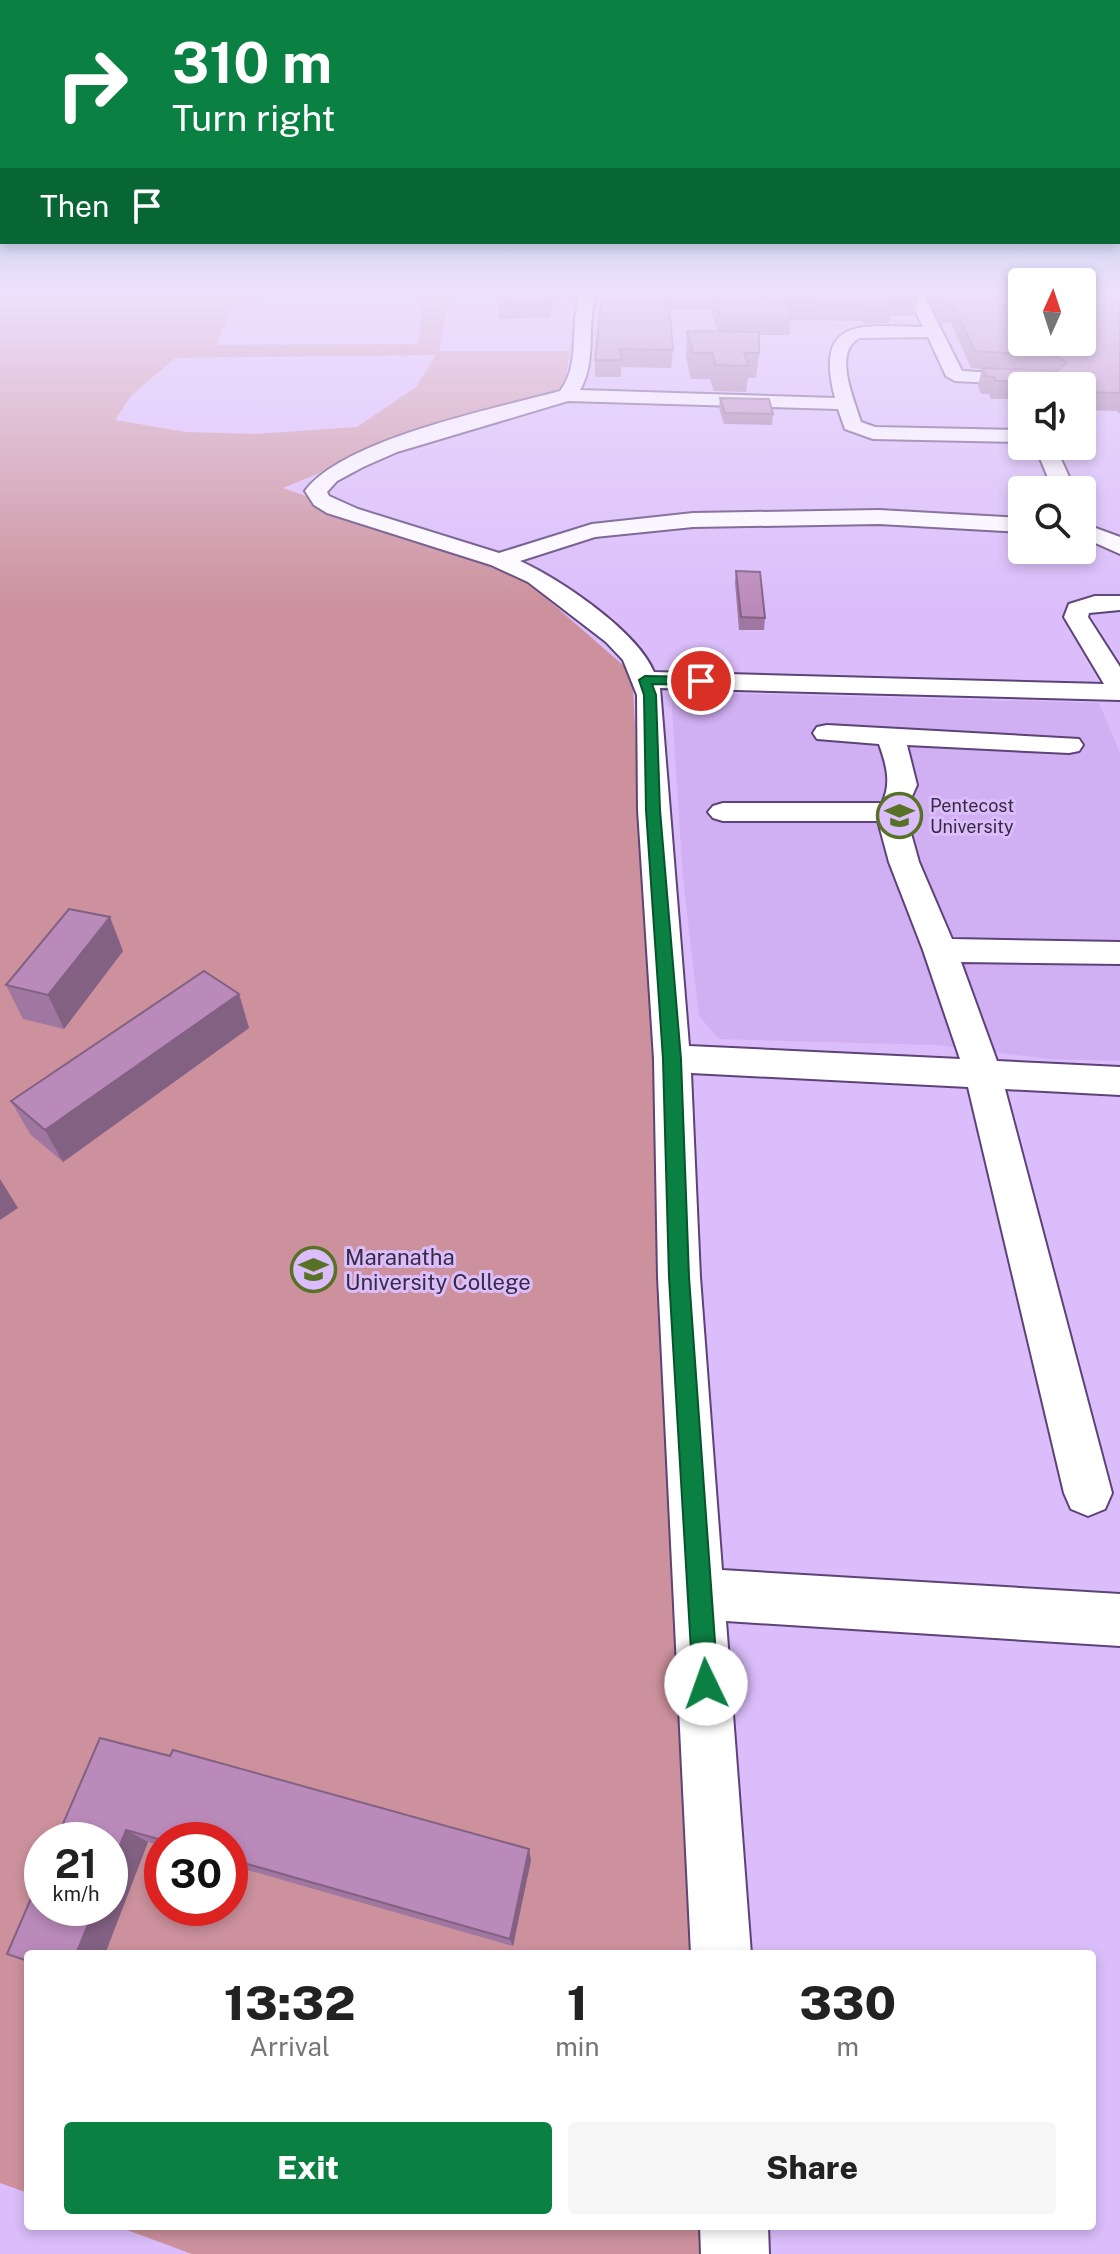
<!DOCTYPE html>
<html lang="en">
<head>
<meta charset="utf-8">
<style>
  :root { --surface:#fff; --page:#f6f6f6; --text:#222; --muted:#767676; --accent:#0b8043 }
  body { margin:0; font-family:"Public Sans",sans-serif; background:var(--page); color:var(--text); height:100vh; display:flex; flex-direction:column; font-size:30px; white-space:nowrap }
  * { box-sizing:border-box; margin:0 }
  p { font-size:26px; color:var(--muted) }
  .icon { flex:none; width:44px; height:44px; fill:none; stroke:currentColor; stroke-width:2; stroke-linecap:round; stroke-linejoin:round }
  .map { position:relative; flex:1; overflow:hidden }
  .drawer { position:absolute; left:24px; top:1950px; width:1072px; height:280px; display:flex; flex-direction:column; background:var(--surface); border-radius:8px; box-shadow:0 4px 12px #0003 }
  .drawer>* { flex:none }
  .top-card { position:absolute; left:0px; top:0px; width:1120px; height:244px; box-shadow:0 4px 12px #0003; background:#0b8043; color:#fff; overflow:hidden }
  .needle { width:52px; rotate:3deg }
  .fabs { position:absolute; left:1008px; top:268px; display:grid; gap:16px }
  .fabs a { display:grid; place-items:center; width:88px; height:88px; border-radius:8px; background:var(--surface); box-shadow:0 4px 12px #0003; font-size:40px }
  .speed { position:absolute; left:24px; top:1822px; display:flex; gap:16px; font-size:40px; font-weight:700; text-align:center }
  .speed>* { display:grid; place-content:center; width:104px; height:104px; border-radius:50%; background:var(--surface); box-shadow:0 4px 12px #0003; line-height:1 }
  .speed small { font-size:20px; font-weight:400 }
  .speed .limit { border:12px solid #d22; background:#fff; color:#111 }
  .pin { position:absolute; display:grid; place-items:center; width:68px; height:68px; color:#fff; margin:-34px; border:4px solid #fff; border-radius:50%; box-shadow:0 2px 8px #0007 }
  .me { position:absolute; width:88px; margin:-44px; rotate:357deg; stroke-linejoin:round; filter:drop-shadow(0 0 6px #0008) }
  .turn { display:flex; align-items:center; gap:28px; height:168px; padding:0 40px; font-size:36px }
  .turn .icon { width:104px; height:104px; stroke-width:2.5 }
  .turn b { display:block; font-size:56px; line-height:68px }
  .then { display:flex; align-items:center; height:76px; padding:0 40px; background:#0003; gap:16px; font-size:30px }
  .eta { display:flex; justify-content:space-evenly; align-items:center; height:136px; text-align:center }
  .eta b { font-size:48px; font-weight:800; line-height:56px }
  .cta { display:flex; gap:16px; margin-top:auto; padding:16px 40px }
  .cta a { flex:1; height:92px; border-radius:8px; background:var(--accent); color:#fff; font-size:32px; font-weight:800; line-height:92px; text-align:center }
  .cta a+a { background:var(--page); color:var(--text) }
  .map>svg:first-child { display:block }
  .built { fill:#d0aff2 }
  .green { fill:#cc919c; fill-rule:evenodd }
  .lines { fill:none; stroke-linecap:round; stroke-linejoin:round }
  .minor-casing { stroke:#5d4377; stroke-width:4 }
  .minor { fill:#fff; fill-rule:evenodd }
  .wall { fill:#a077a0 }
  .shaded-wall { fill:#826182 }
  .building { fill:#ba8aba; stroke:#826182; stroke-width:2 }
  .route { fill:#0b8043; stroke:#07532c; stroke-width:2 }
  .labels { text-anchor:middle; dominant-baseline:central; stroke-width:6; stroke-linejoin:round; paint-order:stroke }
  .far-poi-label { font-size:18px; fill:#362b42; stroke:#dabdfa; text-anchor:start }
  .poi-label { font-size:22px; fill:#362b42; stroke:#dabdfa; text-anchor:start }
</style>
</head>
<body>
<div class="map">
<svg width="1120" height="2254" viewBox="0 0 1120 2254">
  <rect width="100%" height="100%" fill="#dabdfa"/>
  <!-- built -->
  <polygon class="built" points="671,692 1099,703 1120,753 1120,1061 1048,1059 937,1045 719,1039 699,1016 683,877"/>
  <!-- green -->
  <g class="green">
    <path d="M0,293H450L439,351H570L564,387L478,419L395,442L283,488L515,571L632,673L706,1954H28V2193L0,2183ZM424,295L418,344L216,345L237,297ZM436,355L416,387L357,427L256,434L186,432L115,420L131,396L175,358ZM42,1840H110V1908H42ZM162,1840H230V1908H162Z"/>
    <polygon points="116,2226 722,2226 723,2254 192,2254"/>
  </g>
  <g class="lines">
    <defs>
      <g id="minor">
        <path d="M581,293H597C585,324 598,359 580,390L835,398C814,316 861,326 923,327L907,293H923L962,371L1031,375L1040,380L1031,385L955,381L946,376L928,337L860,338C832,351 854,399 861,422L875,427L1022,430V442L873,439L845,429L838,409L568,401L397,452L363,467L337,481L327,492L329,496L358,509L499,553L592,524L693,513L879,510L1022,518V532L879,524L693,527L595,537L520,561C560,579 637,631 654,672L1104,684L1064,617L1069,604L1095,596H1120V610L1089,613L1088,617L1120,667V700L660,688L689,1046L960,1059L923,950L889,862L878,821H723L713,818L708,812L713,806L723,803H882C892,783 886,764 879,744L817,739L813,733L817,727L827,725L1079,739L1083,745L1079,751L1069,753L907,745L917,785L905,812L919,862L952,939L1120,942V964L961,962L997,1061L1120,1067V1095L1005,1089L1112,1493L1105,1509L1088,1516L1071,1509L1064,1493L968,1087L691,1073L700,1277L722,1570L1120,1594V1646L726,1621L751,1954H691L658,1277L654,1059L638,810L637,695L623,660L606,642L528,582L491,565L327,513L314,505L305,491C343,439 498,408 560,391C582,363 568,324 581,293Z"/>
        <polygon points="1035,446 1055,446 1075,490 1053,490"/>
        <polygon points="1082,523 1120,537 1120,554 1082,537"/>
        <polygon points="700,2226 768,2226 769,2254 701,2254"/>
      </g>
    </defs>
    <!-- minor casing -->
    <use href="#minor" class="minor-casing"/>
    <!-- minor -->
    <use href="#minor" class="minor"/>
  </g>
  <!-- wall -->
  <g class="wall">
    <polygon points="554,293 550,317 499,319 498,298"/>
    <polygon points="636,293 915,293 918,299 914,316 890,316 889,323 863,324 862,321 791,320 789,335 759,335 759,353 756,378 748,378 746,392 714,391 710,379 691,379 686,357 687,331 718,332 711,310 669,310 673,350 671,368 621,367 621,377 595,377 595,360 614,296 636,296"/>
    <polygon points="925,293 1120,293 1120,414 1117,411 1082,410 1082,386 1022,386 1022,416 1011,399 991,399 989,394 981,394 978,385 982,369 971,368 951,323 941,323"/>
    <polygon points="720,398 773,414 772,425 724,424 719,408"/>
    <polygon points="736,571 765,618 764,630 739,630 735,583"/>
    <polygon points="123,951 64,1029 23,1019 6,985"/>
    <polygon points="239,994 249,1028 63,1162 30,1134 11,1101"/>
    <polygon points="100,1738 531,1860 513,1946 230,1865 230,1840 162,1840 162,1846 148,1842 105,1954 28,1954"/>
  </g>
  <!-- shaded-wall -->
  <g class="shaded-wall">
    <polygon points="550,293 554,293 550,317"/>
    <polygon points="110,917 123,951 64,1029 48,995"/>
    <polygon points="239,994 249,1028 63,1162 45,1130"/>
    <polygon points="0,1179 18,1208 0,1220"/>
    <polygon points="126,1830 148,1842 105,1954 76,1954 95,1908 110,1908 110,1870"/>
    <polygon points="529,1849 531,1860 513,1946 510,1939"/>
  </g>
  <!-- building -->
  <g class="building">
    <polygon points="500,293 550,293 550,296 498,298"/>
    <polygon points="602,293 614,293 614,296 637,296 637,293 915,293 918,299 888,299 892,307 866,308 864,305 787,303 792,318 721,318 712,294 668,294 673,350 620,349 622,360 595,360"/>
    <polygon points="937,293 1022,293 1022,342 1082,342 1082,293 1120,293 1120,393 1082,392 1082,386 1022,386 1022,390 1016,381 996,381 994,377 986,376 982,368 1057,371 1067,362 1055,356 975,351 954,306 945,306"/>
    <polygon points="687,331 759,332 759,353 744,353 749,366 716,365 712,353 693,353"/>
    <polygon points="720,398 769,399 773,414 725,413"/>
    <polygon points="736,571 760,572 765,618 741,617"/>
    <polygon points="69,909 110,917 48,995 6,985"/>
    <polygon points="204,971 239,994 45,1130 11,1101"/>
    <polygon points="100,1738 170,1756 173,1750 529,1849 510,1939 230,1859 230,1840 162,1840 126,1830 110,1870 110,1840 56,1840"/>
    <polygon points="42,1873 42,1908 95,1908 76,1954 28,1954 28,1961 7,1954"/>
  </g>
  <!-- sky -->
  <linearGradient id="sky" x2="0" y2="1"><stop stop-color="#6eafcb"/><stop offset="0.48" stop-color="#eee1fd"/><stop offset="1" stop-color="#eee1fd" stop-opacity="0"/></linearGradient>
  <rect width="1120" height="609" fill="url(#sky)"/>
  <!-- route -->
  <polygon class="route" points="645,676 701,677 707,681 701,685 652,684 656,695 660,810 681,1059 689,1277 718,1684 715,1693 706,1697 697,1693 693,1684 669,1277 663,1059 646,810 644,695 639,680"/>
  <!-- icons -->
  <defs>
    <symbol id="university-ring" viewBox="-11 -11 22 22"><circle r="9.5" fill="#dabdfa" stroke="#577225" stroke-width="1.5"/><path d="M0-5L7-2L0 1L-7-2ZM-4 1L0 2.5L4 1V4Q0 6-4 4Z" fill="#577225"/></symbol>
  </defs>
  <g fill-rule="evenodd">
    <use href="#university-ring" x="874" y="790" width="51" height="51"/>
    <use href="#university-ring" x="288" y="1244" width="51" height="51"/>
  </g>
  <g class="labels">
    <!-- far-poi labels -->
    <g class="far-poi-label">
      <text x="930" y="805">Pentecost<tspan x="930" dy="21">University</tspan></text>
    </g>
    <!-- poi labels -->
    <g class="poi-label">
      <text x="345" y="1257">Maranatha<tspan x="345" dy="25">University College</tspan></text>
    </g>
  </g>
</svg>
<div class="fabs">
<a><svg class="needle" viewBox="-14 -14 28 28"><path d="M0-13l5 13h-10z" fill="#e53935"/><path d="M0 13l5-13h-10z" fill="#767676"/></svg></a>
<a><svg class="icon" aria-label="sound" viewBox="0 0 24 24"><path d="M4 9h4l5-4v14l-5-4H4zM17 9q2 3 0 6"/></svg></a>
<a><svg class="icon" aria-label="search" viewBox="0 0 24 24"><circle cx="10" cy="10" r="6"/><path d="M15 15l6 6"/></svg></a>
</div>
<div class="speed"><div>21<small>km/h</small></div><div class="limit">30</div></div>
<div class="pin" style="left:701px;top:681px;background:#d93025"><svg class="icon" aria-label="arrive" viewBox="0 0 24 24"><path d="M6 21V4h12l-3 4 3 4H6"/></svg></div>
<svg class="me" style="left:706px;top:1684px" viewBox="-20 -20 40 40"><circle r="19" fill="#fff"/><path d="M0-13L10 11 0 6-10 11z" fill="#0b8043"/></svg>
<div class="top-card">
<div class="turn"><svg class="icon" aria-label="right" viewBox="0 0 24 24"><path d="M7 20v-9h11M14 6l5 5-5 5"/></svg><div><b>310 m</b>Turn right</div></div>
<div class="then">Then<svg class="icon" aria-label="arrive" viewBox="0 0 24 24"><path d="M6 21V4h12l-3 4 3 4H6"/></svg></div>
</div>
<section class="drawer">
<div class="eta">
<div><b>13:32</b><p>Arrival</p></div>
<div><b>1</b><p>min</p></div>
<div><b>330</b><p>m</p></div>
</div>
<div class="cta"><a>Exit</a><a>Share</a></div>
</section>
</div>
</body>
</html>
